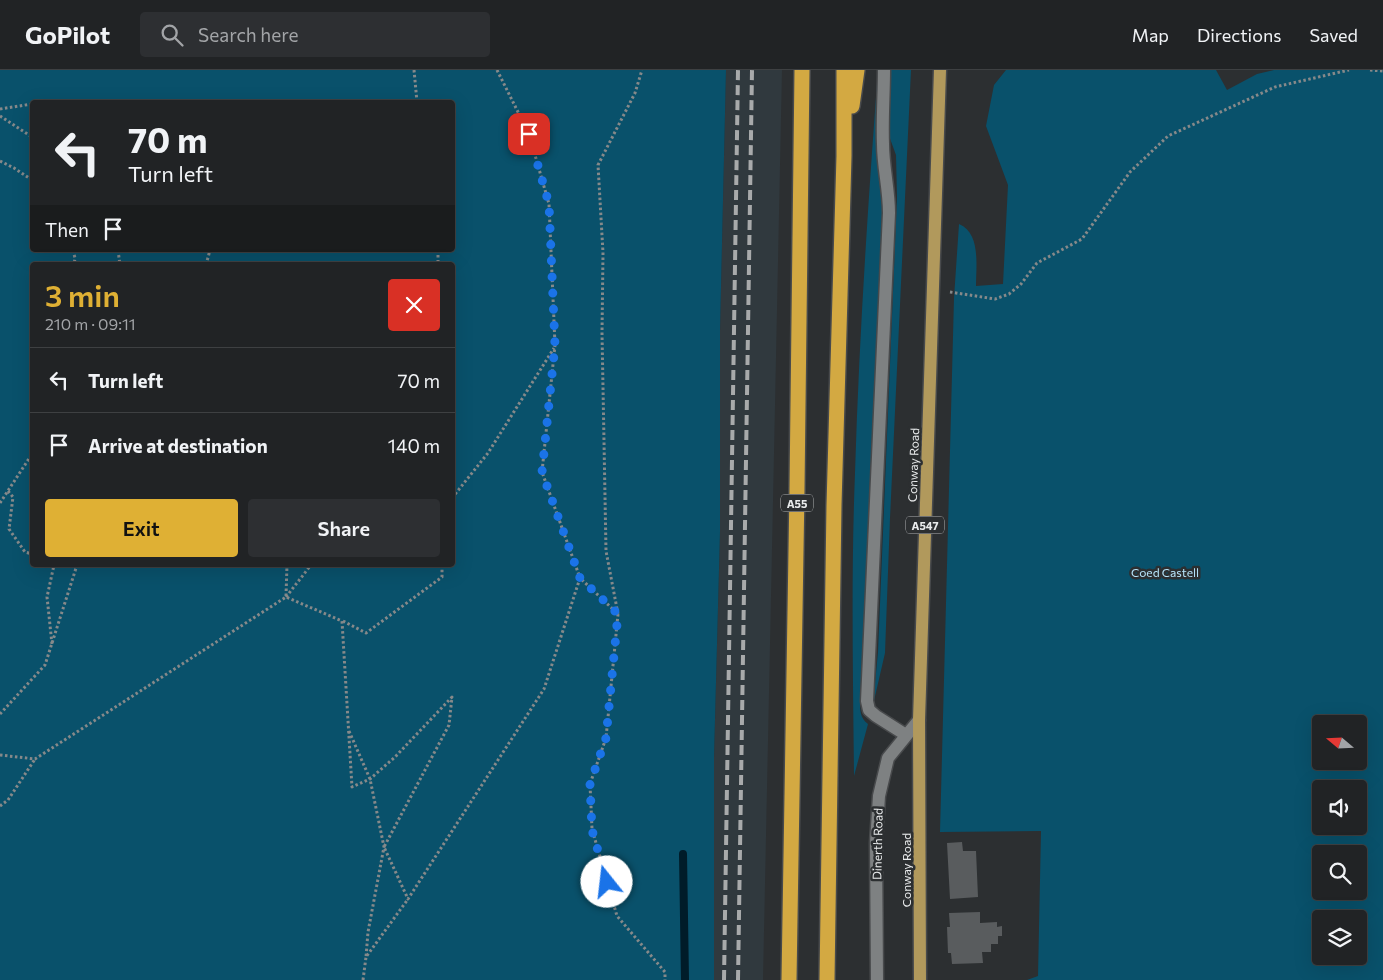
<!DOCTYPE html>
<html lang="en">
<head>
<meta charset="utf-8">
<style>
  :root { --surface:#212325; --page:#2d2f32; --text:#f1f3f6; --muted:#a2a4a7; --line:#3e4042; --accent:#dfb034 }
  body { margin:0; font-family:Commissioner,sans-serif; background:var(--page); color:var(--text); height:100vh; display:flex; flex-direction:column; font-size:19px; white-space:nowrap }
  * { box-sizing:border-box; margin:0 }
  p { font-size:16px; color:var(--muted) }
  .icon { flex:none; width:28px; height:28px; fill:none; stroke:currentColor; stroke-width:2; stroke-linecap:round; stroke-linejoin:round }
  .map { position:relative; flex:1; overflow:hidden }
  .panel { position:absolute; left:30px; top:192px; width:425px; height:305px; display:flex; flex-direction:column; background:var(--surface); border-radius:5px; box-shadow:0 5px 20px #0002,0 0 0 1px var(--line) }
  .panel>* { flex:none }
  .banner { position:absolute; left:30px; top:30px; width:425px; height:152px; border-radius:5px; box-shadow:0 5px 20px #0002,0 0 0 1px var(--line); background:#212325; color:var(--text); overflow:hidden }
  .needle { width:32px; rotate:289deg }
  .tools { position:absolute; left:1312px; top:645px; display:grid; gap:10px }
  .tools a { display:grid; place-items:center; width:55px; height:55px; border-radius:5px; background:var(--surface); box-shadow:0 5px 20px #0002,0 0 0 1px var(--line); font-size:25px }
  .pin { position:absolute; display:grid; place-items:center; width:42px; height:42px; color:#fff; margin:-21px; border-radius:10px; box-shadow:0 2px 8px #0006 }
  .me { position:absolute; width:55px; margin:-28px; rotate:344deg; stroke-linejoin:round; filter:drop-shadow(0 0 4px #0008) }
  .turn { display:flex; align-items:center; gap:18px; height:105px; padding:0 15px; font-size:22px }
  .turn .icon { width:65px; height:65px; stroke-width:2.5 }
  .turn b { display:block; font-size:35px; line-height:42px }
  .then { display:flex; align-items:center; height:48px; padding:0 15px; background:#0003; gap:10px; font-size:19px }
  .round { display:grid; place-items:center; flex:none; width:52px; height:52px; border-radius:5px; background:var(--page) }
  .head { display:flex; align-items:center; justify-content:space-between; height:85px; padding:0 15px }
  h1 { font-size:30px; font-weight:600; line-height:38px; color:var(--accent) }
  .primary-button { display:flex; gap:10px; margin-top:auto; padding:10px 15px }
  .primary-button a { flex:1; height:58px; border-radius:5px; background:var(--accent); color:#111; font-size:20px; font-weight:600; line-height:58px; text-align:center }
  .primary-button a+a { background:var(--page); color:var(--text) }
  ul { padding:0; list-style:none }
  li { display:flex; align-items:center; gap:15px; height:65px; padding:0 15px; border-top:1px solid var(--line) }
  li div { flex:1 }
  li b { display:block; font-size:19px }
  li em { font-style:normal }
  header { display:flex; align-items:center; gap:30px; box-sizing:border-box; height:70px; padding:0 25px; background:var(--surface); border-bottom:1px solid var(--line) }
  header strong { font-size:24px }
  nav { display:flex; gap:28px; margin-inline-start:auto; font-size:18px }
  .search { width:350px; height:45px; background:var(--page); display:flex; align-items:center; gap:12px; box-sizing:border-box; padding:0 18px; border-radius:5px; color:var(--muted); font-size:19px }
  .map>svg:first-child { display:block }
  .built { fill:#30393e }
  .green { fill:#09516b; fill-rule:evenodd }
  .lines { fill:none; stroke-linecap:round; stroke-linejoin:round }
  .stream { stroke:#001c29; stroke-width:8 }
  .building { fill:#595c5e }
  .lane-casing { stroke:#484a4c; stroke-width:15 }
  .secondary-casing { stroke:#484a4c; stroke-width:15 }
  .primary-casing { stroke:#484a4c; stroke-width:15 }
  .highway-casing { stroke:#484a4c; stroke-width:18 }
  .path { stroke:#86898a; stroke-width:3; stroke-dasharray:2.5 2.5; stroke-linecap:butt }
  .lane { stroke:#7e8182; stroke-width:12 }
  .secondary { stroke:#7e8182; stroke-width:12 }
  .primary { stroke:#b1995c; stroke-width:12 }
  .highway { stroke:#d3a942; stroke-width:15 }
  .rail { stroke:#a8aaab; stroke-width:4; stroke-dasharray:10 5; stroke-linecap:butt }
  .route { stroke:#1a73e8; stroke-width:9; stroke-dasharray:0 16.2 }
  .labels { text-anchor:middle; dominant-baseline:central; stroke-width:5; stroke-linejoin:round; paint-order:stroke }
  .shield { fill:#2c2f31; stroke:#b0b3b4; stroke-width:1 }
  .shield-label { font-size:11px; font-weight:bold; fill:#e9ebec }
  .street-label { font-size:12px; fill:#e9ebec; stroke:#2c2f31 }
  .park-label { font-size:12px; fill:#b7e5fb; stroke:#2c2f31 }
</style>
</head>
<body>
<header>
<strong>GoPilot</strong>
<div class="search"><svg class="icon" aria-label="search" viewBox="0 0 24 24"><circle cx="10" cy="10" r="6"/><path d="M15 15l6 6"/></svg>Search here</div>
<nav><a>Map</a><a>Directions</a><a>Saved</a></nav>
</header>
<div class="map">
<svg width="1383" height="910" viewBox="0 0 1383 910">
  <rect width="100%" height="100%" fill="#2c2f31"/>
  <!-- built -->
  <polygon class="built" points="726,0 782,0 763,910 714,910 714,687 720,462 720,261"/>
  <!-- green -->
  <g class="green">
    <path d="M0,0H726L720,261V462L714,687V910H0ZM452,32V180H32V32ZM32,195H452V495H32Z"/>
    <path d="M878,0H879L883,124L860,631C860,641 860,648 868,654L854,706C853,605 851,504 855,403C859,269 868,134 878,0Z"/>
    <polygon points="891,0 911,0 890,448 885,583 873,635 878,582 897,127 896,85 888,63"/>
    <path d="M1006,0H1216L1227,20L1257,4L1274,0H1383V910H1027L1038,906L1041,761L940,762L954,228L959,154C981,163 976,196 976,216L1003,214L1008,115L986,56L994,15ZM1321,654H1359V691H1321ZM1321,719H1359V756H1321ZM1321,784H1359V821H1321ZM1321,849H1359V886H1321Z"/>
  </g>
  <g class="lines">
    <!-- stream -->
    <polyline class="stream" points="683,784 685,910"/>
  </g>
  <!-- building -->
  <g class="building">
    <polygon points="962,772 963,781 976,781 978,827 950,829 947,773"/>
    <polygon points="980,842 980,853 997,852 997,857 1002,856 1002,866 998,866 998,874 991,874 991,882 982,882 983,893 952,894 951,883 948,883 947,857 950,857 949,843"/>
  </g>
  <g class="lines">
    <defs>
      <path id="lane" d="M884,0C884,24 882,49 883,74C883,97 889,119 889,143L867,631L869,640L876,646L906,665"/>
      <polyline id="secondary" points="877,910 876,773 879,726 888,688 919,650"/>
      <polyline id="primary" points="920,910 919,650 940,0"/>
      <g id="highway">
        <polyline points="852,36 857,0"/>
        <polyline points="789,910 797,419 802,0"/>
        <polyline points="827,910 834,435 844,86 844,0"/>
      </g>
    </defs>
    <!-- lane casing -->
    <use href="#lane" class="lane-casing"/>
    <!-- secondary casing -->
    <use href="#secondary" class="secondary-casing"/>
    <!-- primary casing -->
    <use href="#primary" class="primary-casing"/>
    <!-- highway casing -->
    <use href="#highway" class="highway-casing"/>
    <!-- path -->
    <g class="path">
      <polyline points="414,0 417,32"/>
      <polyline points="497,0 529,64 549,134 555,275 542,402 580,508"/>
      <polyline points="1370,0 1383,1"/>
      <polyline points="40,32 49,31 117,32"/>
      <polyline points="0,39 32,34"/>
      <polyline points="0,46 32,67"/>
      <polyline points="0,91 14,98 32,110"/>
      <polyline points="73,180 75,188 74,195"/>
      <polyline points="118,180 120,195"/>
      <polyline points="438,180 438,195"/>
      <polyline points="206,195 210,180"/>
      <polyline points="950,222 995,229 1009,224 1021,214 1037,193 1082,169 1130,102 1168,66 1275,17 1349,0"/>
      <polyline points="8,421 13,427 9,459 25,482 32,484"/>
      <polyline points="452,428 488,383 554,278"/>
      <polyline points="0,433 32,384"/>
      <polyline points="286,526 287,495"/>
      <polyline points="286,527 311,495"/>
      <polyline points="618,544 606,668 590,714 592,759 617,846 665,902 665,910"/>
      <polyline points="343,551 366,563 442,507 442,495"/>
      <polyline points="52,574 47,527 54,495"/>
      <polyline points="0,644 45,595 77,495"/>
      <polyline points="349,661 370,709 384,777 368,862 366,887 408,829"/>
      <polyline points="0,685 35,689 286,527 342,551 352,717 370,709 395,687 452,627 449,655 384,777 408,829 544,619 580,508 618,544 606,481 602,263 603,183 598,95 635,23 642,0"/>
      <polyline points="0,736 8,730 35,689"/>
      <polyline points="363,910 366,887"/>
    </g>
    <!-- lane -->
    <use href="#lane" class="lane"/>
    <!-- secondary -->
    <use href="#secondary" class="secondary"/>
    <!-- primary -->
    <use href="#primary" class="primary"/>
    <!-- highway -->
    <use href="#highway" class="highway"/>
    <!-- rail -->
    <g class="rail">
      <polyline points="724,910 738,0"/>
      <polyline points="738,910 752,0"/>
    </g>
  </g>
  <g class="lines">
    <!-- route -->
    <polyline class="route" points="529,64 549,134 555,275 542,402 580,508 618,544 606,668 590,714 592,760 607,812"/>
  </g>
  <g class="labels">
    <!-- shield labels -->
    <g class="shield">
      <rect x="781" y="424.5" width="32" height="17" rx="4"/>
      <rect x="906" y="446.5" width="38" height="17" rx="4"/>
    </g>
    <g class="shield-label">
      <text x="797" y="433">A55</text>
      <text x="925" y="455">A547</text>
    </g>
    <!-- street labels -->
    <g class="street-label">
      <text transform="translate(913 395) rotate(-88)">Conway Road</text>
      <text transform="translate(877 774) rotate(-89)">Dinerth Road</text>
      <text transform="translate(906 800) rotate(-90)">Conway Road</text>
    </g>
    <!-- park labels -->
    <g class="park-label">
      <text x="1165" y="502">Coed Castell</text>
    </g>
  </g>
</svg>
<div class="tools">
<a><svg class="needle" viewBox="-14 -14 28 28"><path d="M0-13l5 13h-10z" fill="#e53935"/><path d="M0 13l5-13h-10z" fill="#a2a4a7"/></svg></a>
<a><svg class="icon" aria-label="sound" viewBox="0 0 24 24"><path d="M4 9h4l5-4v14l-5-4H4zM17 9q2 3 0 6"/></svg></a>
<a><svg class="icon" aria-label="search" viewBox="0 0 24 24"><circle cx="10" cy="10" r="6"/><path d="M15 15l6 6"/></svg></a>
<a><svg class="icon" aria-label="layers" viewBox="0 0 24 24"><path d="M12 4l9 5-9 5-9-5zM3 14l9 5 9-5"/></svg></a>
</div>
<div class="pin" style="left:529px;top:64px;background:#d93025"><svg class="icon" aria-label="arrive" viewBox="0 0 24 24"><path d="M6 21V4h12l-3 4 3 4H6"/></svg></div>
<svg class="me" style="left:607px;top:812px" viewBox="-20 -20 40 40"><circle r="19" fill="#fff"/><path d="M0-13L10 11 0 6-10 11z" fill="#1a73e8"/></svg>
<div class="banner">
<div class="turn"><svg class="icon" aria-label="left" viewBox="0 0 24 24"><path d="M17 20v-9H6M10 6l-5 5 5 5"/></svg><div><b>70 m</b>Turn left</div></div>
<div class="then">Then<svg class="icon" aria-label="arrive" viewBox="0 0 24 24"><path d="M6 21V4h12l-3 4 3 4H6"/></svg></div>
</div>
<section class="panel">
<div class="head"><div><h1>3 min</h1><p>210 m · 09:11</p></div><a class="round" style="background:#d93025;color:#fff"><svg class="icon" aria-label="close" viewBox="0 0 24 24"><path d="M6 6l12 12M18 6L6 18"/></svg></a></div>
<ul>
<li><svg class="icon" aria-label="left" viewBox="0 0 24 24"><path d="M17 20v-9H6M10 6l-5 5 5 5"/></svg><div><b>Turn left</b></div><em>70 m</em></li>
<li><svg class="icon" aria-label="arrive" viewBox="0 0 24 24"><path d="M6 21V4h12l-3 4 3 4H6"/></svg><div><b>Arrive at destination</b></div><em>140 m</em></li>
</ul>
<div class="primary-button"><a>Exit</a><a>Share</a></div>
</section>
</div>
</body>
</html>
